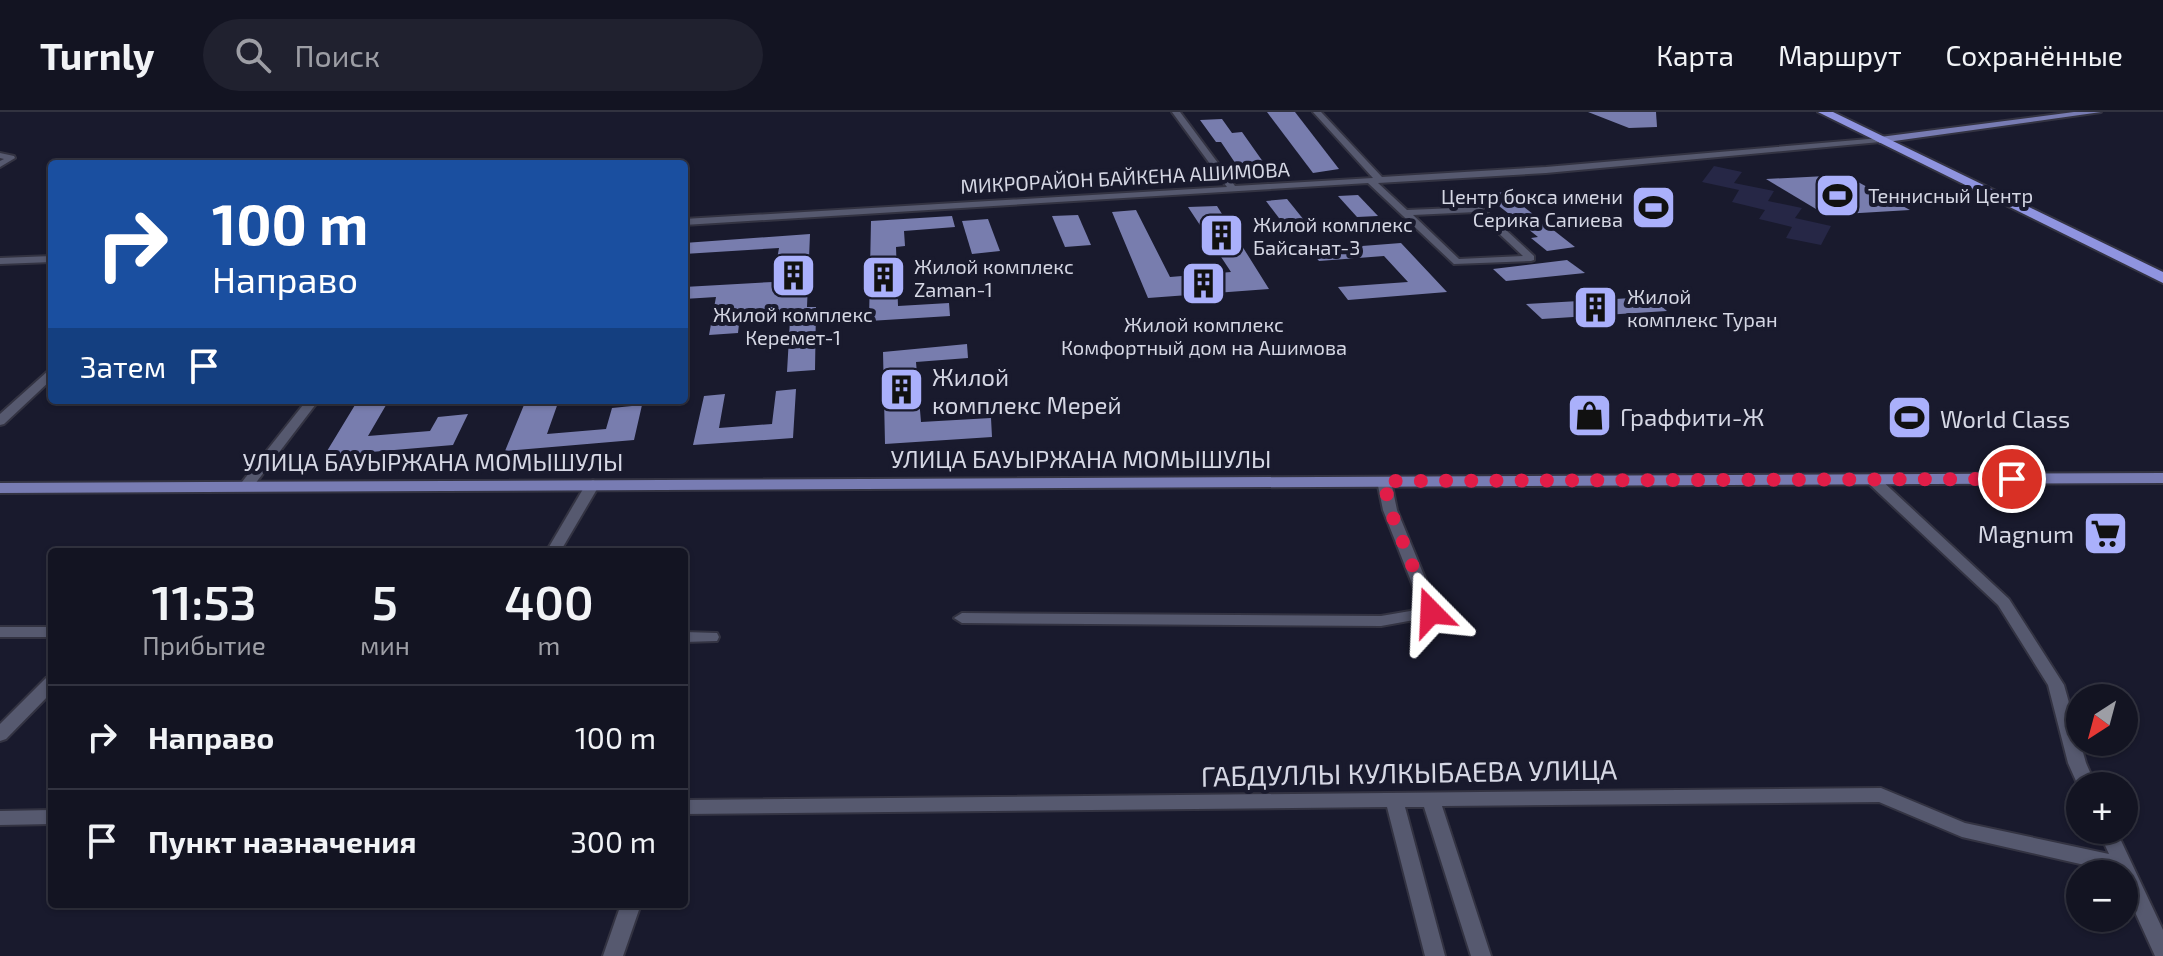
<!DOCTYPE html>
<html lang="ru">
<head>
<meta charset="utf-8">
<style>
  :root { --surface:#131422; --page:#20212f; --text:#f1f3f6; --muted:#9d9ea5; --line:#323340 }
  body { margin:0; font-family:"Exo 2",sans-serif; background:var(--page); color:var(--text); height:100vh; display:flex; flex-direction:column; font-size:30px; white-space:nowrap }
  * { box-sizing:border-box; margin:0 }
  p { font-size:26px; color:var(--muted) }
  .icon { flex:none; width:44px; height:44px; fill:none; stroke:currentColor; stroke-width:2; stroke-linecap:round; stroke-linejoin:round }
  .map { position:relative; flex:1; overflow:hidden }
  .details { position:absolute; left:48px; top:436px; width:640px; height:360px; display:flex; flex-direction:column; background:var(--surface); border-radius:8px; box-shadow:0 2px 6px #0004,0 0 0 2px var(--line) }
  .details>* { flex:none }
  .banner { position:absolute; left:48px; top:48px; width:640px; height:244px; border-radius:8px; box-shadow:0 2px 6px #0004,0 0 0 2px var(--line); background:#1a4fa0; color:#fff; overflow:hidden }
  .needle { width:52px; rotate:216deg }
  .tools { position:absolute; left:2066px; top:572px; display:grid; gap:16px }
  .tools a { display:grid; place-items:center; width:72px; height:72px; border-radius:50%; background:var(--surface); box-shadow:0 2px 6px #0004,0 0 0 2px var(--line); font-size:40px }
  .pin { position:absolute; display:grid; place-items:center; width:68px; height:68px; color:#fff; margin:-34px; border:4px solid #fff; border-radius:50%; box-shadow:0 2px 8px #0007 }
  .me { position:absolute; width:88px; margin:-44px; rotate:339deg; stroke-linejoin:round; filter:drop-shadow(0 0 6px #0008) }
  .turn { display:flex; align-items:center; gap:28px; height:168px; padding:0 32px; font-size:36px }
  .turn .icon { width:104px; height:104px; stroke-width:2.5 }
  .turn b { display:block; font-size:56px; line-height:68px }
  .then { display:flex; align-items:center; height:76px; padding:0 32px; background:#0003; gap:16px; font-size:30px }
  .eta { display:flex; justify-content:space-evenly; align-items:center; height:136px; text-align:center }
  .eta b { font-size:48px; font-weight:600; line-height:56px }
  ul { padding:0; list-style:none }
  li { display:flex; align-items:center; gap:24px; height:104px; padding:0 32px; border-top:2px solid var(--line) }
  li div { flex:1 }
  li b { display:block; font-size:30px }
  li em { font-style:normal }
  header { display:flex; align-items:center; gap:48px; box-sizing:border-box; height:112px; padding:0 40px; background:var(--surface); border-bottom:2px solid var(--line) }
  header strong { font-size:38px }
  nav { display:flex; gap:44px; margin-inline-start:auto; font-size:28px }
  .search { width:560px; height:72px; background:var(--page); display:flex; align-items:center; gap:20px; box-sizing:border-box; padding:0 28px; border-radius:44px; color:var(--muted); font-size:30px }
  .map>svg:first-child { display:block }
  .green { fill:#262746 }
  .building { fill:#787dae }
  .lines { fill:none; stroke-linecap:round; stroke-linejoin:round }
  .minor-casing { stroke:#333342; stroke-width:4 }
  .major-casing { stroke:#333342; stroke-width:4 }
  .highway-casing { stroke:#333342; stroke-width:4 }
  .minor { fill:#56596f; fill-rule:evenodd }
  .major { fill:#787cb3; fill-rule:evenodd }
  .highway { fill:#8f94e0; fill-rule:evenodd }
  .route { stroke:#e11d48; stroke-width:14; stroke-dasharray:0 25.2 }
  .labels { text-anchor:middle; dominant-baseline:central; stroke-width:8; stroke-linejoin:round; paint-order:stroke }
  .far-street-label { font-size:20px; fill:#d5d7e4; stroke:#191a2d }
  .far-poi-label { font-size:20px; fill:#d5d7e4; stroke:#191a2d; text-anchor:start }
  .poi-label { font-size:24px; fill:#d5d7e4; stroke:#191a2d; text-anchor:start }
  .street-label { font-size:24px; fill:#d5d7e4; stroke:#191a2d }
  .near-street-label { font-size:28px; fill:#d5d7e4; stroke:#191a2d }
</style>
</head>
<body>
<header>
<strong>Turnly</strong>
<div class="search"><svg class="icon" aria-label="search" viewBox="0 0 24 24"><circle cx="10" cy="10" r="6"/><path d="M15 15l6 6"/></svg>Поиск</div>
<nav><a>Карта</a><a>Маршрут</a><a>Сохранённые</a></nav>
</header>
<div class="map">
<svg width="2163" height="844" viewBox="0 0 2163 844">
  <rect width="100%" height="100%" fill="#191a2d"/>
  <!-- green -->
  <polygon class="green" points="1714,54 1742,60 1734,71 1774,79 1768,89 1802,96 1795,106 1831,114 1821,133 1786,126 1792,115 1759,107 1765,98 1732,90 1739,78 1702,70"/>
  <!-- building -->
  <g class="building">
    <polygon points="1267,0 1295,0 1339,57 1313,61"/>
    <polygon points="1588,0 1656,0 1657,15 1629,16"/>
    <polygon points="1222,7 1232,21 1242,20 1273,64 1244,64 1221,30 1216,30 1200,8"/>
    <polygon points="1845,63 1910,98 1826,103 1766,67"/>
    <polygon points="1505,80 1575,135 1547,139 1531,126 1538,125 1484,82"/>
    <polygon points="1358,83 1378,104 1357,105 1338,84"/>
    <polygon points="1287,87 1304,108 1282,110 1266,89"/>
    <polygon points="1217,94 1269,177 1148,186 1112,100 1136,98 1170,165 1231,160 1188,95"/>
    <polygon points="1078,103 1091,133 1065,135 1052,104"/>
    <polygon points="952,104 955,115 904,119 905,134 896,135 898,194 949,191 950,204 869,209 871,109"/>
    <polygon points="988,107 1000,139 972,142 962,109"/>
    <polygon points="810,122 807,195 816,195 815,258 787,260 790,208 739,212 738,221 709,223 716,185 684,187 684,175 773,170 779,136 684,142 684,131"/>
    <polygon points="1401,131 1447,180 1348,188 1338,175 1408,170 1384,144 1319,149 1310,138"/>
    <polygon points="1567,148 1585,161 1506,169 1493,157"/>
    <polygon points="1650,185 1667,199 1542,207 1526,192"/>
    <polygon points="967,232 968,246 916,250 921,310 991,306 992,325 885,332 883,240"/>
    <polygon points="796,277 793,326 693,333 704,284 725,282 719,316 772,312 776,279"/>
    <polygon points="358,288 389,288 368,324 430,319 438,305 468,302 453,333 324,344"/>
    <polygon points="526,288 559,288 547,322 606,317 612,296 642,293 634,328 505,339"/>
  </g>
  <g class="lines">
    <defs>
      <g id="minor">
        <path d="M1172,0H1180L1235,74L1373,66L1313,0H1321L1382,65L1546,55L1880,26L1884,28L1880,30L1546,61L1378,71L1407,98L1481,95L1534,144V148L1531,149L1454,152L1368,71L684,113V107L1227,75ZM1476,100L1523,144L1459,147L1413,103Z"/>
        <polygon points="0,41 14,44 15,46 0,55 0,49 4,47 0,46"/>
        <polygon points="52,144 52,150 0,152 0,146"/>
        <polygon points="52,258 52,267 4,312 0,313 0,302 48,259"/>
        <polygon points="307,288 319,288 252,376 242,376 240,373 242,370"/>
        <polygon points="1873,364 1878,365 2009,487 2064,573 2086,651 2096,674 2080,674 2080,678 2068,651 2048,573 1998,493 1868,371 1866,368 1868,365"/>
        <polygon points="1384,365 1391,369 1397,398 1439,500 1436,504 1381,514 962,511 954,506 962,501 1381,504 1422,497 1383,398 1377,369"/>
        <polygon points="593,368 600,372 560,440 546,440 586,372"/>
        <rect x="0" y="515" width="52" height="10"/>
        <polygon points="684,520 717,521 719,525 717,529 684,530"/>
        <polygon points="52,564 52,580 6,627 0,629 0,612 46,566"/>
        <polygon points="1881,676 1965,711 2109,742 2098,718 2116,718 2163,818 2163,844 2155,844 2124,776 2124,762 1962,725 1879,690 1442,694 1491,844 1471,844 1424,695 1405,695 1445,844 1425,844 1387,695 684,702 684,688"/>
        <polygon points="52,698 52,712 0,713 0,699"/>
        <polygon points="621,792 641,792 623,844 603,844"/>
      </g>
      <g id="major">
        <polygon points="2074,0 2101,0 1880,31 1875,28 1880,25"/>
        <polygon points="2163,361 2163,371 0,381 0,371"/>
      </g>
      <polygon id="highway" points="1818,0 1833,0 2163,160 2163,171"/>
    </defs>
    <!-- minor casing -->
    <use href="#minor" class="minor-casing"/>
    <!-- major casing -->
    <use href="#major" class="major-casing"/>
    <!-- highway casing -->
    <use href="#highway" class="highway-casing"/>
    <!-- minor -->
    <use href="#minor" class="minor"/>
    <!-- major -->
    <use href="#major" class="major"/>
    <!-- highway -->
    <use href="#highway" class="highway"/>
  </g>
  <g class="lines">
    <!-- route -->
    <polyline class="route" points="1431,500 1390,398 1384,369 2012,367"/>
  </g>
  <!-- icons -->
  <defs>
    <symbol id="stadium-square" viewBox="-11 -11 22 22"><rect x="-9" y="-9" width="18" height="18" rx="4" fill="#aab0fb" stroke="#191a2d"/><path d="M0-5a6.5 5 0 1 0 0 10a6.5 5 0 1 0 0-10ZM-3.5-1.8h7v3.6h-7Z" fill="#111"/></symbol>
    <symbol id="building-square" viewBox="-11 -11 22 22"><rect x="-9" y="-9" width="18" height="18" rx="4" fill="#aab0fb" stroke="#191a2d"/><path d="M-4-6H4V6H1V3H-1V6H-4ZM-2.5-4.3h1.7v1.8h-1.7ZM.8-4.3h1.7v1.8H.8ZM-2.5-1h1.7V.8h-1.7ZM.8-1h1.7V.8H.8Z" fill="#111"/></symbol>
    <symbol id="shop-square" viewBox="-11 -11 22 22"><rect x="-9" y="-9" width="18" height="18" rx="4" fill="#aab0fb" stroke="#191a2d"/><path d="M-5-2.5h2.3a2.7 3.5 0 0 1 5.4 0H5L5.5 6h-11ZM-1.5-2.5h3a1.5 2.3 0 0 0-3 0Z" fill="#111"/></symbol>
    <symbol id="supermarket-square" viewBox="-11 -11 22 22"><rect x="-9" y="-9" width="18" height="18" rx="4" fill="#aab0fb" stroke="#191a2d"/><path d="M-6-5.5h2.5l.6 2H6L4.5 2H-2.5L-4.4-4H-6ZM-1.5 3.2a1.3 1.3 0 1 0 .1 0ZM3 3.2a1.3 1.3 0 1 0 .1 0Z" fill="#111"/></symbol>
  </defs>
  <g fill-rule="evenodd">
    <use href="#stadium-square" x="1812" y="58" width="51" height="51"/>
    <use href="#stadium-square" x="1628" y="70" width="51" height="51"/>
    <use href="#building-square" x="1196" y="98" width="51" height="51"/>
    <use href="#building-square" x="768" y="138" width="51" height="51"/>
    <use href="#building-square" x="858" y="140" width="51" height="51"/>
    <use href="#building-square" x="1178" y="146" width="51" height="51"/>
    <use href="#building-square" x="1570" y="170" width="51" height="51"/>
    <use href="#building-square" x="876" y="252" width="51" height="51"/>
    <use href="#shop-square" x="1564" y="278" width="51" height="51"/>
    <use href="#stadium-square" x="1884" y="280" width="51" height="51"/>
    <use href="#supermarket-square" x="2080" y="396" width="51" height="51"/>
  </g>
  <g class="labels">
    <!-- far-street labels -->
    <g class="far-street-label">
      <text transform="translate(1125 65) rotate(-3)">МИКРОРАЙОН БАЙКЕНА АШИМОВА</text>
    </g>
    <!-- far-poi labels -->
    <g class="far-poi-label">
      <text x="1868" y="83">Теннисный Центр</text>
      <text x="1623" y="84" text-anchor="end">Центр бокса имени<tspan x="1623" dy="23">Серика Сапиева</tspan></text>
      <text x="1253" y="112">Жилой комплекс<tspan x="1253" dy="23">Байсанат-3</tspan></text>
      <text x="914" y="154">Жилой комплекс<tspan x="914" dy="23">Zaman-1</tspan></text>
      <text x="1627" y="184">Жилой<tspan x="1627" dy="23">комплекс Туран</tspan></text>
      <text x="793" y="202" text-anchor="middle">Жилой комплекс<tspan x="793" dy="23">Керемет-1</tspan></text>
      <text x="1204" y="212" text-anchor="middle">Жилой комплекс<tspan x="1204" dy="23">Комфортный дом на Ашимова</tspan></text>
    </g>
    <!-- poi labels -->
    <g class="poi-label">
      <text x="932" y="264">Жилой<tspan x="932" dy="28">комплекс Мерей</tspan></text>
      <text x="1620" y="304">Граффити-Ж</text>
      <text x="1940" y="306">World Class</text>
      <text x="2074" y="421" text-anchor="end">Magnum</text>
    </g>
    <!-- street labels -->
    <g class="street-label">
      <text x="1081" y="346">УЛИЦА БАУЫРЖАНА МОМЫШУЛЫ</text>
      <text x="433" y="349">УЛИЦА БАУЫРЖАНА МОМЫШУЛЫ</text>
    </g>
    <!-- near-street labels -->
    <g class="near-street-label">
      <text transform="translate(1409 660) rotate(-1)">ГАБДУЛЛЫ КУЛКЫБАЕВА УЛИЦА</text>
    </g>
  </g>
</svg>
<div class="tools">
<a><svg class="needle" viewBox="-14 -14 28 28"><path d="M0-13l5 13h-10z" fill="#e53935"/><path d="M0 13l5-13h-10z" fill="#9d9ea5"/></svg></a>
<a>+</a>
<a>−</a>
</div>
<div class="pin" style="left:2012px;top:367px;background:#d93025"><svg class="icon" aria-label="arrive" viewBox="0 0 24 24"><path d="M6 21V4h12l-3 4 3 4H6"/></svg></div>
<svg class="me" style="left:1431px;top:500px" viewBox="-20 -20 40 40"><path d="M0-17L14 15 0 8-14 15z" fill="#e11d48" stroke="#fff" stroke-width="4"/></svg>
<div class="banner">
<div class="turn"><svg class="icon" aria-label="right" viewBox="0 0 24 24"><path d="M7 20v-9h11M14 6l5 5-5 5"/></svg><div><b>100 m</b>Направо</div></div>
<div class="then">Затем<svg class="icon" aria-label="arrive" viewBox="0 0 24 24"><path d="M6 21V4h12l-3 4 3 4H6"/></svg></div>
</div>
<section class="details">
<div class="eta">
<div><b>11:53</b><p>Прибытие</p></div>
<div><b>5</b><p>мин</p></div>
<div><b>400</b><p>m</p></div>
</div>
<ul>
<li><svg class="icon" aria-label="right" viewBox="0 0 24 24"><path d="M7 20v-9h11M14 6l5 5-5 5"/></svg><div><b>Направо</b></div><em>100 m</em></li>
<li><svg class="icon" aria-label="arrive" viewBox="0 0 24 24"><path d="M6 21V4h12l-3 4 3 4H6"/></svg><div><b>Пункт назначения</b></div><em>300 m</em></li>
</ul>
</section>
</div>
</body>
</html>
